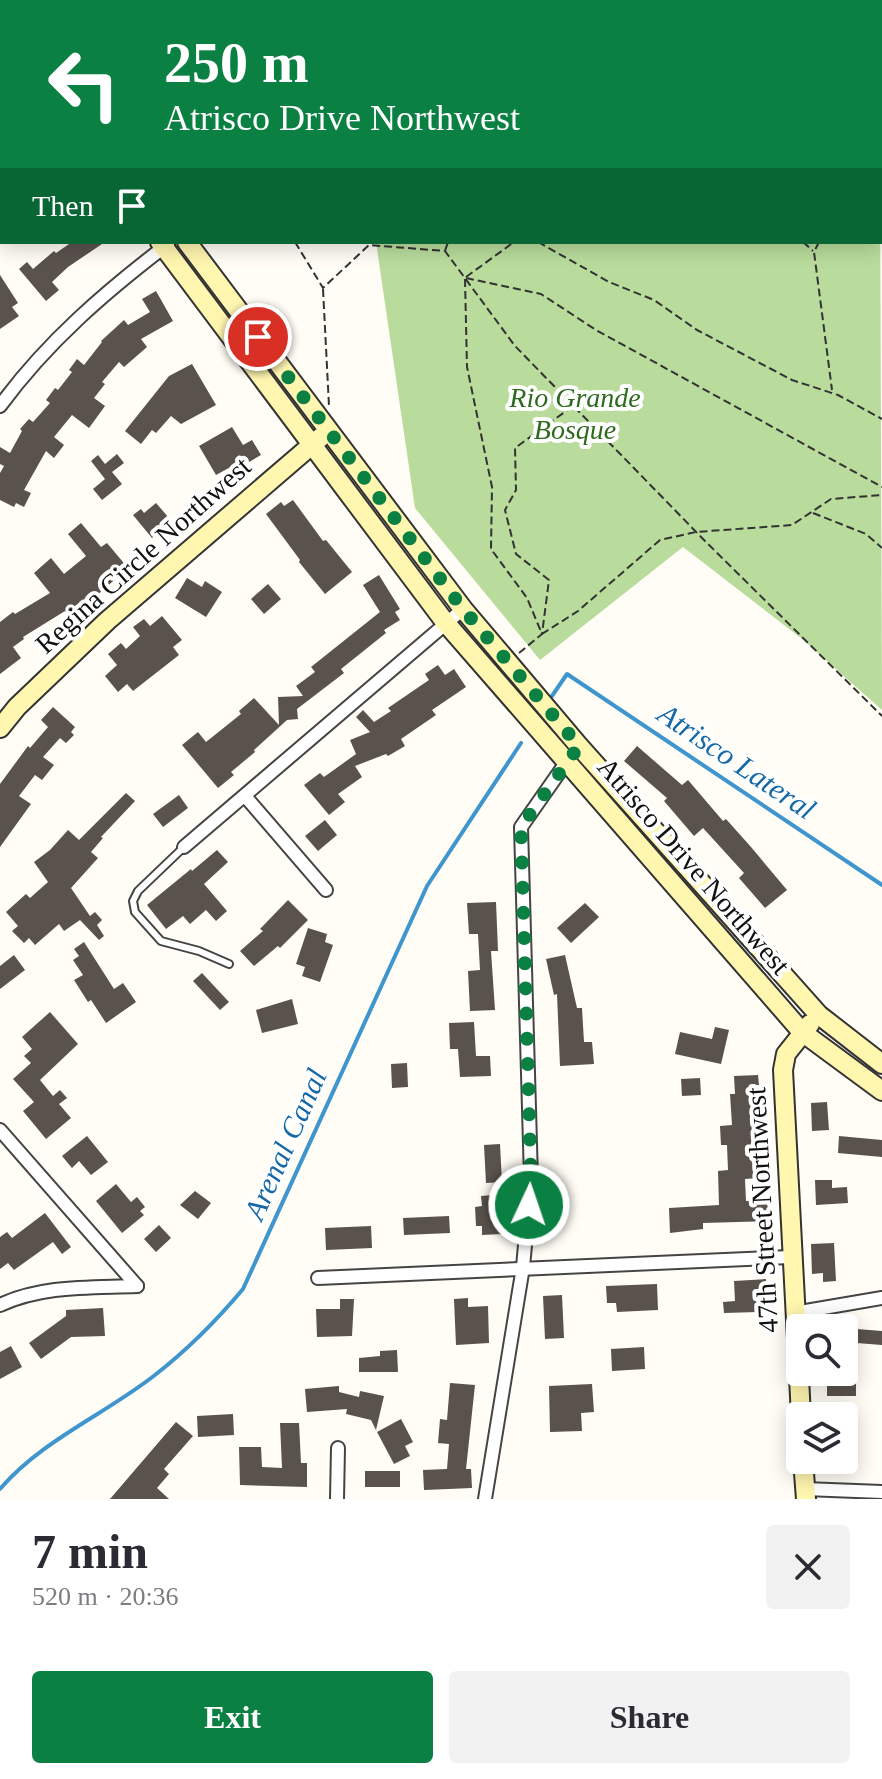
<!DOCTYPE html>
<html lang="en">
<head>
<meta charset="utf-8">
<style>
  :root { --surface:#fff; --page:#f2f2f3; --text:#2b2b33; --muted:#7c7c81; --accent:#0b8043 }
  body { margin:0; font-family:"Times New Roman",serif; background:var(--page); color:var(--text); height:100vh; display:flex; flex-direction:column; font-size:30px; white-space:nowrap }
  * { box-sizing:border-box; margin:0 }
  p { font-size:26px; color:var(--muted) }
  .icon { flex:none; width:44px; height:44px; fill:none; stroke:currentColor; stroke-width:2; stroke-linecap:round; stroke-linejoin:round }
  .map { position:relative; height:1499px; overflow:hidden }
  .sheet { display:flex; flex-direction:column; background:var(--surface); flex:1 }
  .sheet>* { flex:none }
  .banner { position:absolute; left:0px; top:0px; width:882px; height:244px; box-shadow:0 4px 20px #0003; background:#0b8043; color:#fff; overflow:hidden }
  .fabs { position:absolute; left:786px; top:1314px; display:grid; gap:16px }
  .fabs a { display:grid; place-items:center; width:72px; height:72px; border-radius:8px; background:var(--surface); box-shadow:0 4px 20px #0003; font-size:40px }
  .pin { position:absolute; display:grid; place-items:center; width:68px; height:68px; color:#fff; margin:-34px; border:4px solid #fff; border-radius:50%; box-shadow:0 2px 8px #0007 }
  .me { position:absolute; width:88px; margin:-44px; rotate:3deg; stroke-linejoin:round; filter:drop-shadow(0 0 6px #0008) }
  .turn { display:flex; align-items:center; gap:28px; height:168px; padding:0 32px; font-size:36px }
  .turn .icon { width:104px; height:104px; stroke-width:2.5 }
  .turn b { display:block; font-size:56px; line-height:68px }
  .then { display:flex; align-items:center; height:76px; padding:0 32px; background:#0003; gap:16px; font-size:30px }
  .round { display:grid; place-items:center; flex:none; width:84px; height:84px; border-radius:8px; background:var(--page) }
  .summary { display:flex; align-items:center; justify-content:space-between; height:136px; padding:0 32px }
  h1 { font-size:48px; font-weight:700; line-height:60px }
  .cta { display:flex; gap:16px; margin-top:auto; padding:16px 32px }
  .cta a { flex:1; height:92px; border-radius:8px; background:var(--accent); color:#fff; font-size:32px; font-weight:700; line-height:92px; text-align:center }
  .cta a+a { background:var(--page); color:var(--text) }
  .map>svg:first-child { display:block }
  .forest { fill:#b9dc9c }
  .water { fill:#b9e0f7; stroke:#3f96cf; stroke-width:2 }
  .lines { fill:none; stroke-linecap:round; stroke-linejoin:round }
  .stream { stroke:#3f96cf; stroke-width:4 }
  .building { fill:#5a524d }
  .lane-casing { stroke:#444; stroke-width:10 }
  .street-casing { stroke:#444; stroke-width:16 }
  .secondary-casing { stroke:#333; stroke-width:22 }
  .path { stroke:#333; stroke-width:2; stroke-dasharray:8 4; stroke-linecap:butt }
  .lane { stroke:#fff; stroke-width:6 }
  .street { stroke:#fff; stroke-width:12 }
  .secondary { stroke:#fff6b0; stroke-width:18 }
  .route { stroke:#0b8043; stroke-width:14; stroke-dasharray:0 25.2 }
  .labels { text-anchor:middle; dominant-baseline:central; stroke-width:8; stroke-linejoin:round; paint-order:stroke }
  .park-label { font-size:28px; font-style:italic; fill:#2f6b1f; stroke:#fff }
  .street-label { font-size:28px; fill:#111; stroke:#fff }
  .water-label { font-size:30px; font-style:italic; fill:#1768a6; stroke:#fff }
</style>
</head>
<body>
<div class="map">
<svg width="882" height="1499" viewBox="0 0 882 1499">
  <rect width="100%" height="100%" fill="#fffdf5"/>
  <!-- forest -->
  <polygon class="forest" points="880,169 882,710 802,639 683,547 540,660 415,508 376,242 880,242"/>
  <!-- water -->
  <polygon class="water" points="592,0 882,0 882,171 880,2"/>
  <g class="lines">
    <!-- stream -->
    <g class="stream">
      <polyline points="552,696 567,674 882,885"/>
      <path d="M0,1489C42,1440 104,1415 155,1375C187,1350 217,1320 243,1289L427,886L521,743"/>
    </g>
  </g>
  <!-- building -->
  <g class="building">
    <polygon points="72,242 105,242 68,267 52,282 59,290 46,301 19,269 27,262 33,269 54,251 56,253"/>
    <polygon points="0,275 18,303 12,307 19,316 0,329"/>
    <polygon points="156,291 173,321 141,339 147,347 124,367 119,362 102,382 105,384 94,398 105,406 89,428 72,415 54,437 64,445 54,458 46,451 24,490 31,493 24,507 16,503 14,507 0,500 0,473 4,466 0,464 0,447 10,453 22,431 20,429 29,419 33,422 50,403 46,400 55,388 58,390 72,372 69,370 77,359 84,365 102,342 101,341 124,320 128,325 150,312 142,299"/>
    <polygon points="192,364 216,405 181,424 171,416 156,433 152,430 141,444 125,431 169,376"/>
    <polygon points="232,427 243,445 252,440 261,455 249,462 247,458 216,475 199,446"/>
    <polygon points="117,454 124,463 112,472 122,484 102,500 93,489 105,479 91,461 98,455 105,464"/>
    <polygon points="293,500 323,541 326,540 352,572 325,594 299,562 300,560 266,514 281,502 284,506"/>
    <polygon points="156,503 176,526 164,536 160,531 152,538 133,515 141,509 144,513"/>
    <polygon points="81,523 101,547 107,543 128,568 71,618 65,611 23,637 24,639 13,647 21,658 0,674 0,622 13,612 15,614 50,593 34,573 51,558 64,574 86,556 68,534"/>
    <polygon points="379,575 400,609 395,612 400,620 384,630 386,633 341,669 344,673 297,709 298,719 287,720 254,750 255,752 231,772 234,775 218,788 182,745 198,732 206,742 241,714 239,711 254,698 279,725 278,697 303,696 296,686 315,672 311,667 380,612 363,585"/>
    <polygon points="187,578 202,587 205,581 222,592 206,617 175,598"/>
    <polygon points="268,584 281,599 264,614 251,599"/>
    <polygon points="162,616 182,640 173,647 179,655 133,691 127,684 118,692 105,676 117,665 108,654 121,643 126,649 140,636 133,627 144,619 150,626"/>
    <polygon points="438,665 445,675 454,669 466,687 432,710 436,715 401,739 405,746 388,756 386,754 355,766 362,777 338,794 345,802 329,815 304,785 320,773 324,777 356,754 350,740 370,732 356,717 363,710 374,722 391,711 388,708 429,680 425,674"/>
    <polygon points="53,707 75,727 71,732 74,735 66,743 60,738 43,757 54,765 42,780 35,775 19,796 31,804 0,847 0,784 28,746 30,748 48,727 41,720"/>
    <polygon points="637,746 682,785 688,780 723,821 726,819 751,847 787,890 765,908 739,878 744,873 703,828 694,836 664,801 667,798 624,761"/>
    <polygon points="126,793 135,801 101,837 103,838 91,852 98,858 71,888 90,916 95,912 102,920 97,925 104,936 99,940 80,920 64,931 59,924 35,945 29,938 24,943 12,931 18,926 6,912 26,894 30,898 48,882 34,862 50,850 68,830 79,840"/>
    <polygon points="179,795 188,808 163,827 153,814"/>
    <polygon points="325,820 337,835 318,851 305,836"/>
    <polygon points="217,850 228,862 204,884 227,911 216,921 206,910 190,924 183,916 166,929 147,905 191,869 192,871"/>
    <polygon points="288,900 308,920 280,948 278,946 254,966 240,951 263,931 260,929"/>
    <polygon points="496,902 498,951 491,951 495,1010 470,1011 468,971 480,970 478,934 469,934 467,903"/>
    <polygon points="585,903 599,917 571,943 557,928"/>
    <polygon points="308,928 327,934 325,942 333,945 320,982 302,976 305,967 296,964"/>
    <polygon points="84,942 114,989 123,983 136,1002 106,1023 91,1000 88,1002 74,980 83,975 73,960 79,956 74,949"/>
    <polygon points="14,955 25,970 0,989 0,966"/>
    <polygon points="565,955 577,1008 582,1008 584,1042 592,1042 594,1064 560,1066 557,994 554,995 546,959"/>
    <polygon points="202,973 229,1002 220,1010 193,981"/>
    <polygon points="292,999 298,1024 262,1033 256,1010"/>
    <polygon points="50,1012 78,1044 40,1080 53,1096 60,1090 67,1098 59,1104 71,1118 46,1139 23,1111 34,1102 13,1079 31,1063 24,1056 32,1049 22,1037"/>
    <polygon points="474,1022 476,1056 490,1056 491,1076 460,1077 458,1049 450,1049 449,1023"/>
    <polygon points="715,1027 729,1030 721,1064 675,1054 680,1032 712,1039"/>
    <polygon points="407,1063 408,1087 392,1088 391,1064"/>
    <polygon points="758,1075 759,1085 753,1085 758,1178 745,1179 746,1201 767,1200 769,1221 703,1223 703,1229 670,1233 669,1208 719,1205 718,1171 728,1170 727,1145 721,1145 720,1126 732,1125 730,1094 735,1094 734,1076"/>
    <polygon points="700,1078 701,1095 682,1096 681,1079"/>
    <polygon points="827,1102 829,1130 812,1131 811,1103"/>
    <polygon points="87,1136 108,1162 91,1175 79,1161 72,1168 62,1156"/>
    <polygon points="839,1136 882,1140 882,1157 838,1153"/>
    <polygon points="500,1144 502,1182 486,1183 484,1145"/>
    <polygon points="815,1180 832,1180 832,1188 847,1187 848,1203 816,1205"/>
    <polygon points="116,1184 131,1202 137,1197 145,1207 140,1211 144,1215 122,1233 96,1201"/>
    <polygon points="195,1191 211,1203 198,1219 180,1205"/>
    <polygon points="494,1195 494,1209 501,1209 502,1234 482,1235 482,1226 476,1226 475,1207 482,1206 481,1196"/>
    <polygon points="45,1213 71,1247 62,1254 53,1242 14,1270 8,1263 0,1269 0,1237 7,1232 12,1238"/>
    <polygon points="449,1216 450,1233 404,1235 403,1218"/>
    <polygon points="159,1225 171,1238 156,1252 144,1239"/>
    <polygon points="371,1226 372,1248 326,1250 325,1228"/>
    <polygon points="834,1243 836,1281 823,1282 823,1273 812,1274 811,1244"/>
    <polygon points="766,1279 767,1298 757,1299 758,1312 724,1313 723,1302 735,1301 734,1281"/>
    <polygon points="657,1284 658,1310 617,1312 616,1303 607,1303 606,1286"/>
    <polygon points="562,1295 564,1338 545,1339 543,1296"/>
    <polygon points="468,1298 468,1307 488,1306 489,1343 456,1345 454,1299"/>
    <polygon points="340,1299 354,1299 352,1336 317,1337 316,1309 340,1309"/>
    <polygon points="103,1308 105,1336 71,1337 41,1359 29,1343 66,1316 66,1310"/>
    <polygon points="844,1328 882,1331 882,1345 844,1342"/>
    <polygon points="11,1346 22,1367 0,1379 0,1352"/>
    <polygon points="644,1347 645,1369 612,1371 611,1349"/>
    <polygon points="397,1350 398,1372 359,1372 359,1358 380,1356 380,1351"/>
    <polygon points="827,1372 848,1372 848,1375 856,1375 856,1396 827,1396"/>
    <polygon points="450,1383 475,1385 466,1469 471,1469 472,1488 424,1490 423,1470 447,1469 449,1444 438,1443 440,1419 447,1420"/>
    <polygon points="592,1384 594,1412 581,1413 582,1431 550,1432 549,1386"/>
    <polygon points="339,1386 339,1392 359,1397 360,1391 384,1396 376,1430 371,1420 346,1414 347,1409 307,1412 305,1389"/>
    <polygon points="233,1414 234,1435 198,1437 197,1416"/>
    <polygon points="401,1419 413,1442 405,1446 410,1456 394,1464 377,1432"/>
    <polygon points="176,1422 193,1436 164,1469 169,1474 157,1488 169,1499 110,1499"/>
    <polygon points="280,1423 299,1423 301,1463 307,1463 307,1487 240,1485 239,1447 261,1447 262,1467 282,1468"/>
    <rect x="365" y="1471" width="35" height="16"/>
  </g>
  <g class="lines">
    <defs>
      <polyline id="lane" points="184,847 138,891 133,901 135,912 161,941 199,951 229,964"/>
      <g id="street">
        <path d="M0,406C47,342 105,292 168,244"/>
        <polyline points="245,796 326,890"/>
        <polyline points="184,847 463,609"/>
        <polyline points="0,1130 137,1286"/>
        <polyline points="318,1278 790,1257"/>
        <path d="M0,1305C43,1285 90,1288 137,1286"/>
        <polyline points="794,1313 882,1298"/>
        <polyline points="805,1489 882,1492"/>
        <polyline points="337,1499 338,1448"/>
        <polyline points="485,1499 523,1267 531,1179 521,827 570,757"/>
      </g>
      <g id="secondary">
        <polyline points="5,0 7,2"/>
        <polyline points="0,30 2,33"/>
        <polyline points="160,242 445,622 802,1032 882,1091"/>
        <polyline points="187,242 463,609 579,746 819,1015 882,1064"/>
        <polyline points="0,728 17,707 107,621 321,437"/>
        <polyline points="801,1416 783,1070 786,1054 810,1024"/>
        <polyline points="803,1460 806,1499"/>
      </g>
    </defs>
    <!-- lane casing -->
    <use href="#lane" class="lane-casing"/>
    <!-- street casing -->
    <use href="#street" class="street-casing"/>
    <!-- secondary casing -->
    <use href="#secondary" class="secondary-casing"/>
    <!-- path -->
    <g class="path">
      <polyline points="227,0 228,2"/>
      <polyline points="292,0 293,2"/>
      <polyline points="334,0 335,2"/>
      <polyline points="403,0 405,2"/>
      <polyline points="544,0 549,2"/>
      <polyline points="379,2 381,0"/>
      <polyline points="511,2 512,0"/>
      <polyline points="880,188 882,187"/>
      <polyline points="880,224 882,224"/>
      <polyline points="295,242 323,288 369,245 445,251 515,346 703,539 882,716"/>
      <polyline points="538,242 609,282 654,300 697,330 792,380 838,395 882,419"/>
      <polyline points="803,242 813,251"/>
      <polyline points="819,242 814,252 832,390"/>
      <polyline points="445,251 448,242"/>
      <polyline points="466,277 514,242"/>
      <polyline points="466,278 541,294 596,330 882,487"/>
      <polyline points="465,279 467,367 492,487 491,549 527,598 542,634 578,611 660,540 696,532 792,525 831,499 882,495"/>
      <polyline points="323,289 329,406"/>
      <polyline points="813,513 866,534 882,548"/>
      <polyline points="519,653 542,634 549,580 516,554 505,510 516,490 515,448 573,406"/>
    </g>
    <!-- lane -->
    <use href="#lane" class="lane"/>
    <!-- street -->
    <use href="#street" class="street"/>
    <!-- secondary -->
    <use href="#secondary" class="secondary"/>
  </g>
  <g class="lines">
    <!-- route -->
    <polyline class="route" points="258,337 463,609 579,746 521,827 531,1179 529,1205"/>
  </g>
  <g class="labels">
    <!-- park labels -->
    <g class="park-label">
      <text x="575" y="397">Rio Grande<tspan x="575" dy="32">Bosque</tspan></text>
    </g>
    <!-- street labels -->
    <g class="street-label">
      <text transform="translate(143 555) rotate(-42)">Regina Circle Northwest</text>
      <text transform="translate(694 866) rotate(49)">Atrisco Drive Northwest</text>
      <text transform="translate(762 1210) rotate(-93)">47th Street Northwest</text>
    </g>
    <!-- water labels -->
    <g class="water-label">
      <text transform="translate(737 761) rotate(34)">Atrisco Lateral</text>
      <text transform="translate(285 1144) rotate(-66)">Arenal Canal</text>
    </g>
  </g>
</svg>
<div class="fabs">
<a><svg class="icon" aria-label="search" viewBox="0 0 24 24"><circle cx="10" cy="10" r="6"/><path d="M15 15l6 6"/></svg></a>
<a><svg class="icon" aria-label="layers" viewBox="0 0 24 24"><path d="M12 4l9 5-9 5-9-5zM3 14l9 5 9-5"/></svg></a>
</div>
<div class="pin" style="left:258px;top:337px;background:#d93025"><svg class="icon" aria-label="arrive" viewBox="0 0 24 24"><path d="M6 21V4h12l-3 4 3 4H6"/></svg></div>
<svg class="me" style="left:529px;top:1205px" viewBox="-20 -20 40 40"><circle r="17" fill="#0b8043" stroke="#fff" stroke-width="3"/><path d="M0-11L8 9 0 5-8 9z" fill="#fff"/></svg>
<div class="banner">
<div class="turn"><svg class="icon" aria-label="left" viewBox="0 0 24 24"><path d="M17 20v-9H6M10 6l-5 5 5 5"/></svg><div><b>250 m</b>Atrisco Drive Northwest</div></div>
<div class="then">Then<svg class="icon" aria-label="arrive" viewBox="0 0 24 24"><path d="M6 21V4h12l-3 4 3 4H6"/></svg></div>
</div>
</div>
<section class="sheet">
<div class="summary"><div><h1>7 min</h1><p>520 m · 20:36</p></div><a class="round"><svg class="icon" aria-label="close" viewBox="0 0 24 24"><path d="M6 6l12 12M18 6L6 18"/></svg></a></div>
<div class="cta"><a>Exit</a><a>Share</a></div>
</section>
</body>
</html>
